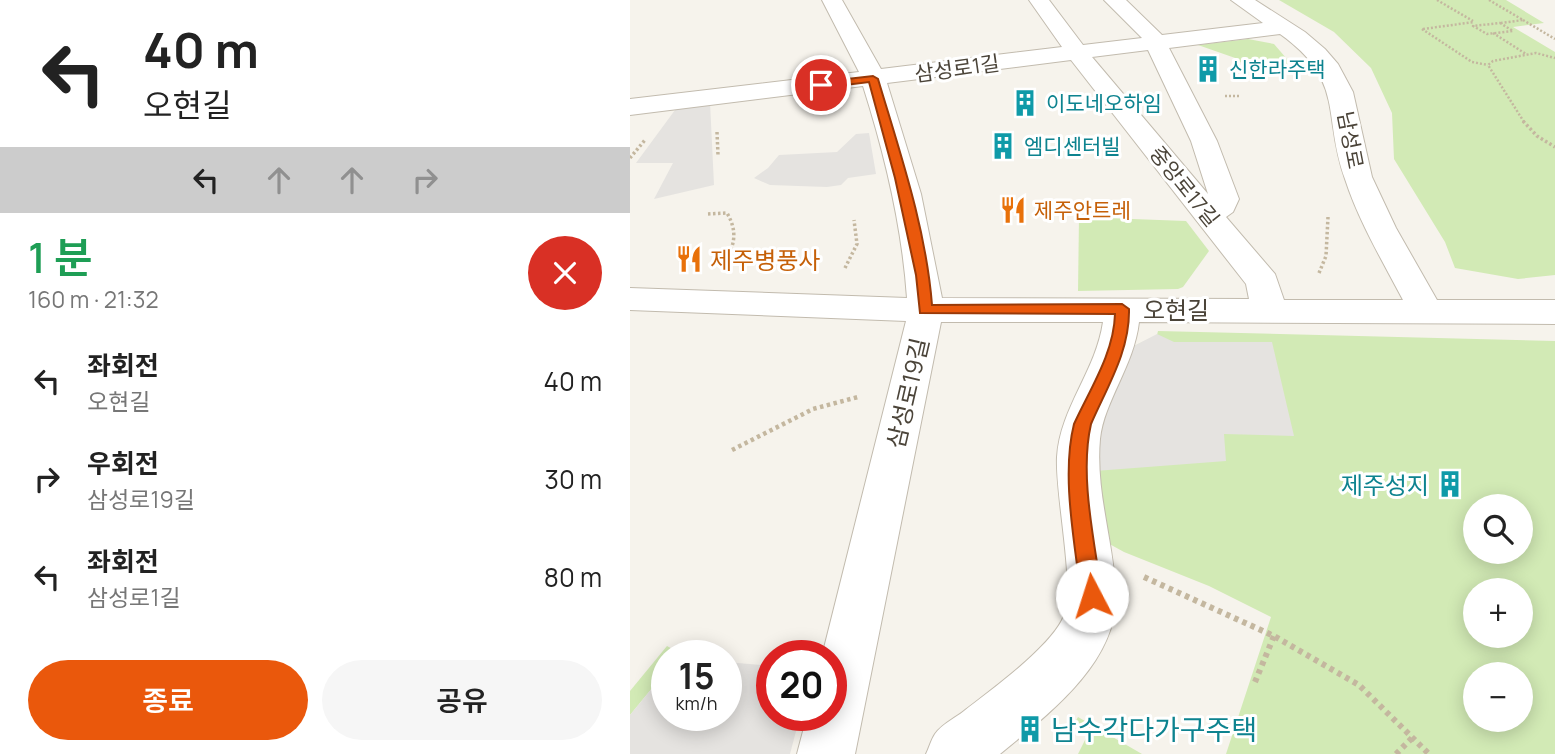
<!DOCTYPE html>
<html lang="ko">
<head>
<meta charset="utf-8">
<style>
  :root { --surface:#fff; --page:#f6f6f6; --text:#222; --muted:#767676; --accent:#ea580c }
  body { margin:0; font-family:Manrope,"Noto Sans KR",sans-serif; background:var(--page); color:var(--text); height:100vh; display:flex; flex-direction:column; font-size:26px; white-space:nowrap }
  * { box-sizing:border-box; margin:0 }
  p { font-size:23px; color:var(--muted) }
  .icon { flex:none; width:38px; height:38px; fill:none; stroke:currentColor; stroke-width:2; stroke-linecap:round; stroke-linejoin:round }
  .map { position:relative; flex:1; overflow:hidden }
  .drawer { display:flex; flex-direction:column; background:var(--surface); width:630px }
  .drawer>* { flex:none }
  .banner { background:#fff; color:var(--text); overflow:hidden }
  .buttons { position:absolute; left:833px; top:494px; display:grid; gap:14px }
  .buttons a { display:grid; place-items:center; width:70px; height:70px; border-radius:50%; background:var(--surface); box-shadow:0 4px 18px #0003; font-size:35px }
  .speed { position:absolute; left:21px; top:640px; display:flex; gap:14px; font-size:35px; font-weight:700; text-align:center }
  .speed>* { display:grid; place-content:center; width:91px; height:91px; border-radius:50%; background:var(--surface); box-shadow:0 4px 18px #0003; line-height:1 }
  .speed small { font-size:18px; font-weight:400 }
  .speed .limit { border:10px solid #d22; background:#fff; color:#111 }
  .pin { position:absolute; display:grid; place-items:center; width:60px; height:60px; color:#fff; margin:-30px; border:4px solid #fff; border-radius:50%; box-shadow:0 2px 7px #0007 }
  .me { position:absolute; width:77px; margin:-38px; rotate:355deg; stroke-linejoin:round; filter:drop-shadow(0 0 5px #0008) }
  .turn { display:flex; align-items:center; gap:24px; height:147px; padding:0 28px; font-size:32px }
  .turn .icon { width:91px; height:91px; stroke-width:2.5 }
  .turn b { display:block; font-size:49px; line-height:60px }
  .lanes { display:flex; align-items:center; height:66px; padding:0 28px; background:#0003; justify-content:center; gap:35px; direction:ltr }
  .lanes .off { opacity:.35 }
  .round { display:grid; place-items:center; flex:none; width:74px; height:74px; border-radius:37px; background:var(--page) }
  .overview { display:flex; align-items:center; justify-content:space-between; height:119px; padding:0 28px }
  h1 { font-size:42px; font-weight:600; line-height:52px; color:#1e9e55 }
  .primary-button { display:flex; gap:14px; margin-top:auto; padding:14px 28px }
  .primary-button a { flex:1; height:80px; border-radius:42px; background:var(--accent); color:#fff; font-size:28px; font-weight:600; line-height:80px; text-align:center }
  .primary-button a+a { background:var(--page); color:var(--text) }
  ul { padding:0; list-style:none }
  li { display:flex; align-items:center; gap:21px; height:98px; padding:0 28px }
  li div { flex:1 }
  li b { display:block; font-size:26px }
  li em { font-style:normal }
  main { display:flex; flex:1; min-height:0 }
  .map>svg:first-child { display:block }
  .green { fill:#d2eab5; fill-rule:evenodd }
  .parking { fill:#e5e3e0 }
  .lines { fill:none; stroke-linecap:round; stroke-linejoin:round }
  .minor-casing { stroke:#c2bbae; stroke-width:2 }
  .path-far3 { stroke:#c4b79f; stroke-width:2.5; stroke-dasharray:2 2; stroke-linecap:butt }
  .path-far2 { stroke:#c4b79f; stroke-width:3.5; stroke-dasharray:2.5 2.5; stroke-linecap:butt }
  .path-far1 { stroke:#c4b79f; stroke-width:4.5; stroke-dasharray:3.5 3.5; stroke-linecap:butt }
  .path { stroke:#c4b79f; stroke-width:6; stroke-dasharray:4.5 4.5; stroke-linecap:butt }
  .minor { fill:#fff; fill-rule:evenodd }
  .route { fill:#ea580c; stroke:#983908; stroke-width:2 }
  .labels { text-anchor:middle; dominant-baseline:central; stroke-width:6; stroke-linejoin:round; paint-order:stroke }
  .far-street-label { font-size:21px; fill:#4b4439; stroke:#fff }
  .far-culture-label { font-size:21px; fill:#0d838f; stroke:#fff; text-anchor:start }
  .far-food-label { font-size:21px; fill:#c56008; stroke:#fff; text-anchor:start }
  .food-label { font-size:24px; fill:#c56008; stroke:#fff; text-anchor:start }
  .street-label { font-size:24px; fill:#4b4439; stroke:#fff }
  .culture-label { font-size:24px; fill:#0d838f; stroke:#fff; text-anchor:end }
  .near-culture-label { font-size:28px; fill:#0d838f; stroke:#fff; text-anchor:start }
</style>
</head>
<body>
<main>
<section class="drawer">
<div class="banner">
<div class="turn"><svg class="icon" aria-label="left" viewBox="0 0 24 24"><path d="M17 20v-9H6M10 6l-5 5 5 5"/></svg><div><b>40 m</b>오현길</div></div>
<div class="lanes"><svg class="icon" aria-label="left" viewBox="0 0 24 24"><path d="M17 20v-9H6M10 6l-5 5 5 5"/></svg><svg class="icon off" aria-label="ahead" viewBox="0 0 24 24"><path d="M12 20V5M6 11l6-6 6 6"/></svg><svg class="icon off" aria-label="ahead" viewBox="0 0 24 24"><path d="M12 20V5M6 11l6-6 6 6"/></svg><svg class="icon off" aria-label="right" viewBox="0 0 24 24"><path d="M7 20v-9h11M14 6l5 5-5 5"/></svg></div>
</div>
<div class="overview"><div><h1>1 분</h1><p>160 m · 21:32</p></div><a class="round" style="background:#d93025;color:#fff"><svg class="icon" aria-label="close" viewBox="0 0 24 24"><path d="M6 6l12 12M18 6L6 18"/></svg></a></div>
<ul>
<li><svg class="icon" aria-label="left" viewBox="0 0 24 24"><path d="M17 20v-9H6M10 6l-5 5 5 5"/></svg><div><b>좌회전</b><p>오현길</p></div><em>40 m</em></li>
<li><svg class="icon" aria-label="right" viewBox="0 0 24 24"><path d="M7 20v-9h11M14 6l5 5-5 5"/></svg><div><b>우회전</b><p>삼성로19길</p></div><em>30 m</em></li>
<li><svg class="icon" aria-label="left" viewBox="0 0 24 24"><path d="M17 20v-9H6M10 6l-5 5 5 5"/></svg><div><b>좌회전</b><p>삼성로1길</p></div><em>80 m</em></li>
</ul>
<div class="primary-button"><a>종료</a><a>공유</a></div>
</section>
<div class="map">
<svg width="925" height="754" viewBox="0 0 925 754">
  <rect width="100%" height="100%" fill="#f6f3ec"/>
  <!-- green -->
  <g class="green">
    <polygon points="649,0 876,0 914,23 883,27 925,52 925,275 888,279 825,268 815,242 764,159 762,113 741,68 704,32"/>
    <polygon points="618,39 644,44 663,66 615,68 608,59 568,45"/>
    <polygon points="449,217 556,221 579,251 553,287 548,289 448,291"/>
    <path d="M528,331L925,341V754H596L641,617L579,586L494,552L474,541L465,471L500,348L527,335ZM845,506H891V551H845ZM845,590H891V635H845ZM845,674H891V719H845Z"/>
    <polygon points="37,646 51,654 37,656 37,670 0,715 0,691"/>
    <polygon points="448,717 512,754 448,754 458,734 443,726"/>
  </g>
  <!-- parking -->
  <g class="parking">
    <polygon points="80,102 84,185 24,199 43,163 6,163 48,106"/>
    <polygon points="239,133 246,174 218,178 211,185 197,187 140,185 124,178 138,168 149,155 207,152 226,134"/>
    <polygon points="527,334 544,342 642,342 664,436 594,434 596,461 465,471 464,447 500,348"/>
    <polygon points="96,662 142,666 142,716 170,716 160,754 0,754 0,715 37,670 37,716 96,716"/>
  </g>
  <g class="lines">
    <defs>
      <path id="minor" d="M192,0H212L251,69L432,47L399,0H419L453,45L512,38L474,0H496L532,35L633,23L601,0H625L675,32L695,49L708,64L723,92L742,177L766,228L807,300H925V324L509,322C504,366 474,401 470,439C465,493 485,545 486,599C484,666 417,715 370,754H296C299,748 301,740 305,734C311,725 325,718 334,711C361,690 421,647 434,616C446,590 425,494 427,457C430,408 466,371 473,322H311L225,754H167L177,716H201V656H192L276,321L0,310V288L277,298C272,226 255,155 233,86L0,115V99L229,72ZM650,34C716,81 692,115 715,179C729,222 752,260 773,300H654L645,274L596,217L603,212L609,199L587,141L539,48ZM518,50L561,141L578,194L462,57ZM441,60L616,284L619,299L312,298L291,194L257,83Z"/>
    </defs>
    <!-- minor casing -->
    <use href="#minor" class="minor-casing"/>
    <!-- path-far3 -->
    <g class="path-far3">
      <polyline points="807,0 843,21"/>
      <polyline points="859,0 893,20 871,23"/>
      <polyline points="893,20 925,39"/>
      <polygon points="870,23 883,31 857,34 843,26"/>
      <polyline points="792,29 842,62 858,65"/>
      <polyline points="793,29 844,22"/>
      <polyline points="863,33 896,54"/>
      <polyline points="595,96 609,96"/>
      <polyline points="894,122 858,65 863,61 906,53 925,58"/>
    </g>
    <!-- path-far2 -->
    <g class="path-far2">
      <polyline points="893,121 907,136 925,147"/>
      <polyline points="87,132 88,155"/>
      <polyline points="0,158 15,140"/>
      <path d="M78,214L97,213C108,232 105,246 93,264"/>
      <polyline points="215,268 227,244 224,220"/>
      <polyline points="689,273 696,256 698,217"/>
    </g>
    <!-- path-far1 -->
    <polyline class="path-far1" points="102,450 183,409 228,397"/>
    <!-- path -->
    <g class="path">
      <polyline points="514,577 644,636 729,685 799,754"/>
      <polyline points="625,682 644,636"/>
      <polyline points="766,754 783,737"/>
    </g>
    <!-- minor -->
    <use href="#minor" class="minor"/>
  </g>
  <!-- route -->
  <path class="route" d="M243,76L248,79C270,153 296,228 302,305L492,304L499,309C500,351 477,387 461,424C449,476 465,543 472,596L469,602L462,605L454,602L451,596C445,543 431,476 444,424C460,389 484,353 485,314L290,313L286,275L265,178L239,82L191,88L186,85L191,82Z"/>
  <!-- icons -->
  <defs>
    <symbol id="building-bare" viewBox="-9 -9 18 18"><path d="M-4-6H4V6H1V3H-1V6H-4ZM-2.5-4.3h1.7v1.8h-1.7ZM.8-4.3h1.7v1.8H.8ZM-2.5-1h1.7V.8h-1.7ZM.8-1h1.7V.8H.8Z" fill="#0f9aa8" stroke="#fff" stroke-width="2.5" paint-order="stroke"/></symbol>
    <symbol id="restaurant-bare" viewBox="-9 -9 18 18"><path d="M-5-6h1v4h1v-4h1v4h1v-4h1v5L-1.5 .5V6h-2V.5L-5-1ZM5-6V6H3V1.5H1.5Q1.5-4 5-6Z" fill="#e8710a" stroke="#fff" stroke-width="2.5" paint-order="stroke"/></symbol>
  </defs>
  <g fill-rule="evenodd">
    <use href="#building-bare" x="559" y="50" width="38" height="38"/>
    <use href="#building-bare" x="376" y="84" width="38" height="38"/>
    <use href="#building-bare" x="354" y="127" width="38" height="38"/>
    <use href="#restaurant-bare" x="364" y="191" width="38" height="38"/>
    <use href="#restaurant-bare" x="40" y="240" width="38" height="38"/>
    <use href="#building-bare" x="801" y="465" width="38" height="38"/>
    <use href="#building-bare" x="381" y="710" width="38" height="38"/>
  </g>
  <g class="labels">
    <!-- far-street labels -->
    <g class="far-street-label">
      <text transform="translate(327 68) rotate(-8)">삼성로1길</text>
      <text transform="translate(721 140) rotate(79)">남성로</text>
      <text transform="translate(555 186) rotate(51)">중앙로17길</text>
    </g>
    <!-- far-culture labels -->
    <g class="far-culture-label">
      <text x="599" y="69">신한라주택</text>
      <text x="416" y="103">이도네오하임</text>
      <text x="394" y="146">엠디센터빌</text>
    </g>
    <!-- far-food labels -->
    <g class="far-food-label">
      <text x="404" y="210">제주안트레</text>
    </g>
    <!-- food labels -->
    <g class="food-label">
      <text x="80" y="259">제주병풍사</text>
    </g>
    <!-- street labels -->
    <g class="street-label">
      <text x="546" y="309">오현길</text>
      <text transform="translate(277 393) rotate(-77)">삼성로19길</text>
    </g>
    <!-- culture labels -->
    <g class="culture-label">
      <text x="799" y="484">제주성지</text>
    </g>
    <!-- near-culture labels -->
    <g class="near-culture-label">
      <text x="421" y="729">남수각다가구주택</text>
    </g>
  </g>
</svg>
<div class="buttons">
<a><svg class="icon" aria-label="search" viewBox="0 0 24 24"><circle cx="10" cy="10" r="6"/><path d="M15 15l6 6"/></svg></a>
<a>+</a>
<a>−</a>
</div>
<div class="speed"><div>15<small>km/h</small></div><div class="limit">20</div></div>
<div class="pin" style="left:191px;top:85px;background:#d93025"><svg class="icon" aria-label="arrive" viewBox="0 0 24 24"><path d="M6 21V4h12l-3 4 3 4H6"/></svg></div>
<svg class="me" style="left:462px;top:596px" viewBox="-20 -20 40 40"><circle r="19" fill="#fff"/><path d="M0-13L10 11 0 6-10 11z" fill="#ea580c"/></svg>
</div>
</main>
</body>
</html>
